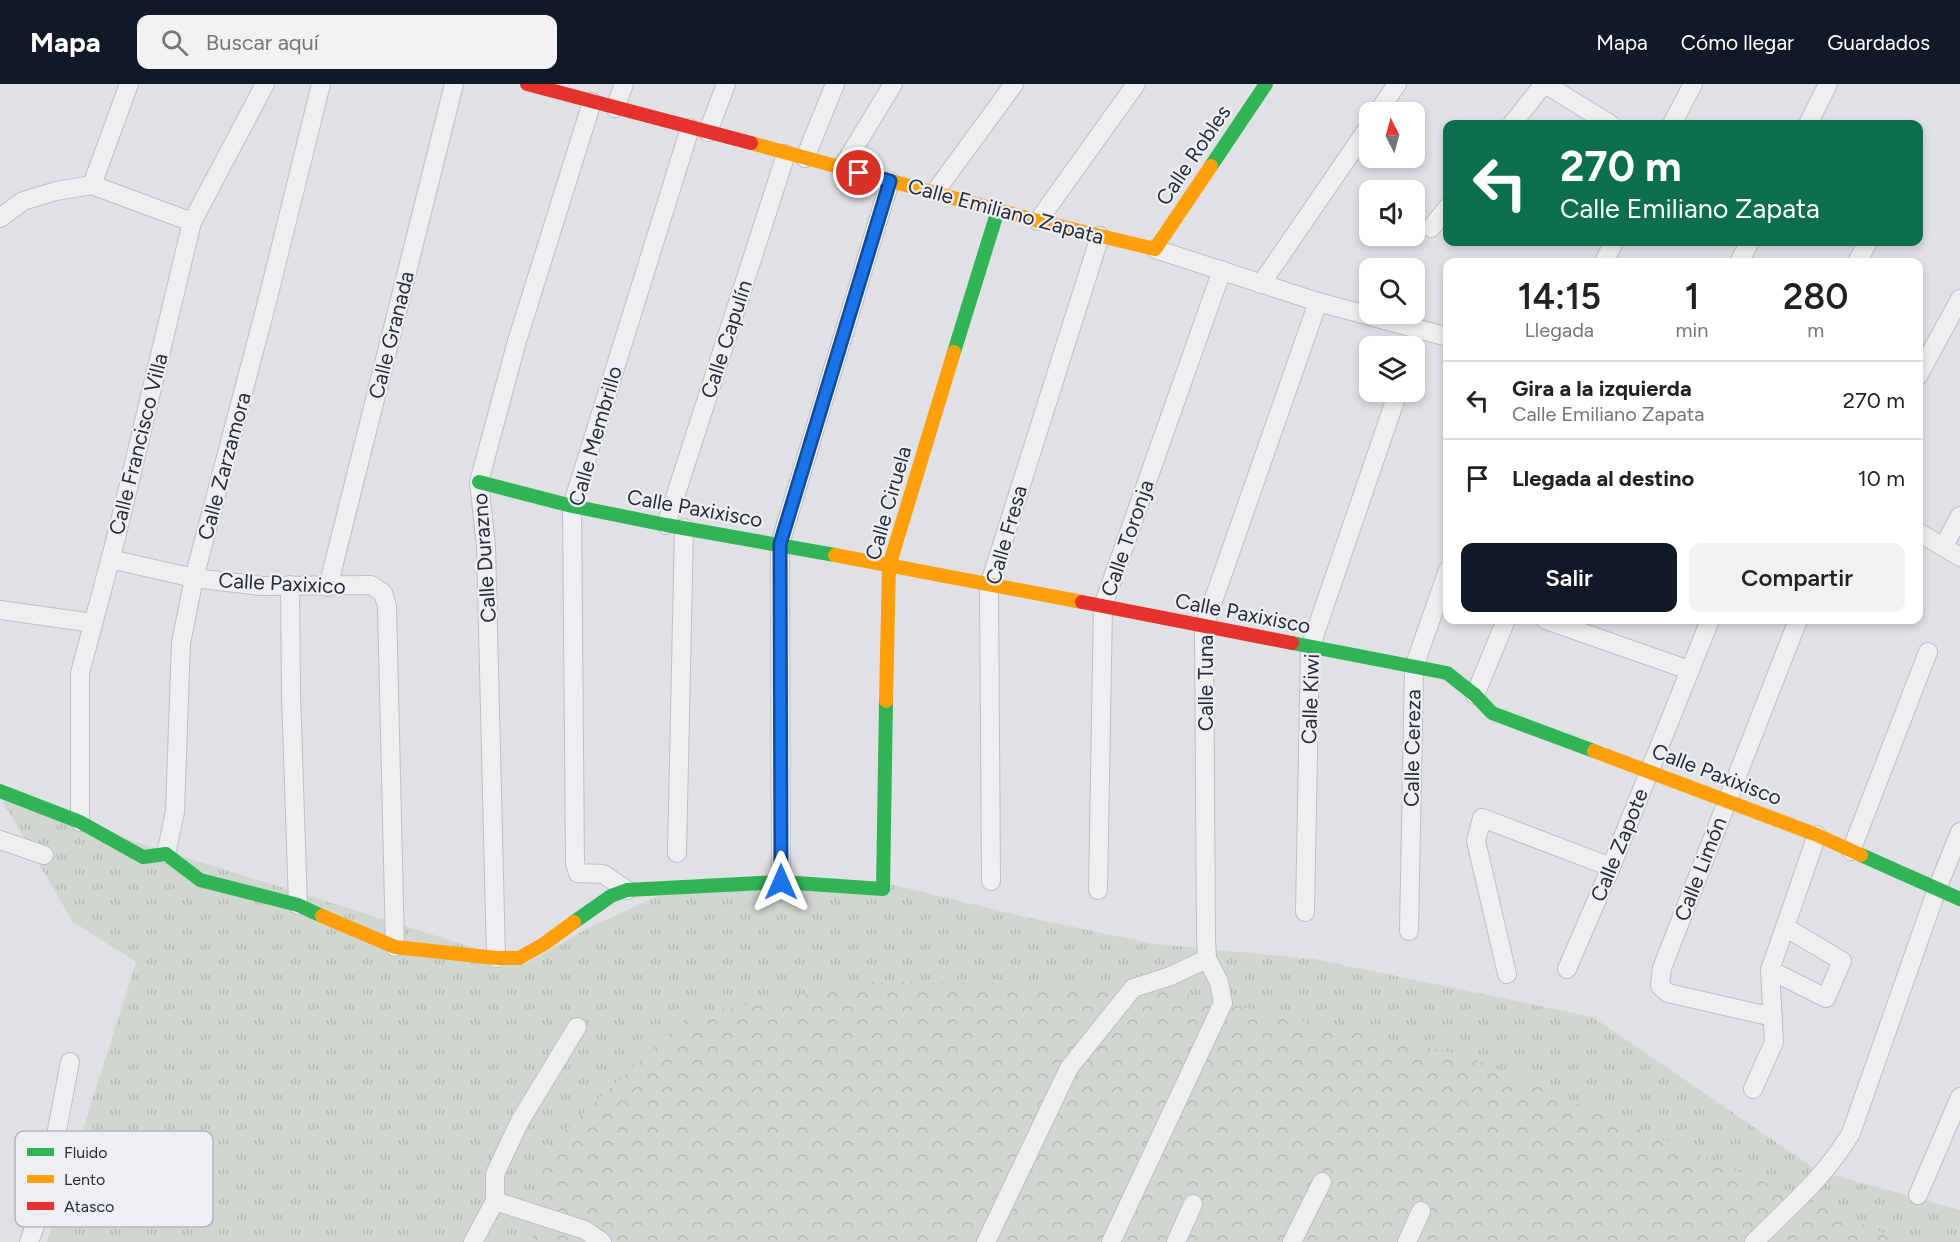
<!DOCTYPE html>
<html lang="es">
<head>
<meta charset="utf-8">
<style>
  :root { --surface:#fff; --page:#f2f2f2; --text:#222; --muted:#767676; --line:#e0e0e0; --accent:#111827 }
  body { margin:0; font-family:Figtree,sans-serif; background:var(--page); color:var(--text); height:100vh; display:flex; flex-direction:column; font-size:22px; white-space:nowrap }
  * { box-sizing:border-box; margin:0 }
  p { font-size:20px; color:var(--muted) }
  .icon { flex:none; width:33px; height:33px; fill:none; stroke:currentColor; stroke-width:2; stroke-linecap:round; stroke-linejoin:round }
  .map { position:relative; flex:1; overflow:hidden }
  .drawer { position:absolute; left:1443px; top:174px; width:480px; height:366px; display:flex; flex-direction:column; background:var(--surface); border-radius:12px; box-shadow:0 3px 9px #0003 }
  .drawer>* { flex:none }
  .hud { position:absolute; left:1443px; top:36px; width:480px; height:126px; border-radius:12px; box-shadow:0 3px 9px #0003; background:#0b6e4f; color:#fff; overflow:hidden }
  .needle { width:39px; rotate:354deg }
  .fabs { position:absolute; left:1359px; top:18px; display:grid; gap:12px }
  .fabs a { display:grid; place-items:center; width:66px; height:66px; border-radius:12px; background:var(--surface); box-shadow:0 3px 9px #0003; font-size:30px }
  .pin { position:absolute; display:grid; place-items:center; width:51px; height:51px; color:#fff; margin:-26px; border:3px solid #fff; border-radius:50%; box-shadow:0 2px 6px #0007 }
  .me { position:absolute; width:66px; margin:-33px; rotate:0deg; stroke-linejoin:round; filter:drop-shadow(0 0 4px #0008) }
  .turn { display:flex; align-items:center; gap:21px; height:126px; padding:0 18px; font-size:27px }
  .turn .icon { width:78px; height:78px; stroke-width:2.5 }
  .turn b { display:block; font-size:42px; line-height:51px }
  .eta { display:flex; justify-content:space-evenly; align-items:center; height:102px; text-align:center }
  .eta b { font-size:36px; font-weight:600; line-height:42px }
  .button { display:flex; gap:12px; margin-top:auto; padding:12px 18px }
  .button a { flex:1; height:69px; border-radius:12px; background:var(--accent); color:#fff; font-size:24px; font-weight:600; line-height:69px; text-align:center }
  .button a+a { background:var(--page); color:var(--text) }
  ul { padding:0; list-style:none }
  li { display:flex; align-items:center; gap:18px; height:78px; padding:0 18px; border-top:2px solid var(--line) }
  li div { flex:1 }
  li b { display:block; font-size:22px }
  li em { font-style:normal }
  header { display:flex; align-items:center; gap:36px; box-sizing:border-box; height:84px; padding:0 30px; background:var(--accent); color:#fff }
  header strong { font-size:28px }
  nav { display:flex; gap:33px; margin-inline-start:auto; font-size:21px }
  .search { width:420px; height:54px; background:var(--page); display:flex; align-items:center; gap:15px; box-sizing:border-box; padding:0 21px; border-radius:12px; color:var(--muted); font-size:22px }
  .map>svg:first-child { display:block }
  .grass { fill:url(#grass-tufts) }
  .park { fill:url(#park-crowns) }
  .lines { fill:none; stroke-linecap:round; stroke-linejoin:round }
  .street-casing { stroke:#bebfc2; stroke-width:20 }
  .street { stroke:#efeff2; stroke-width:18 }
  .fast { stroke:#30b455; stroke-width:14 }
  .slow { stroke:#ff9f0a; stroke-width:14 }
  .jam { stroke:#e5322d; stroke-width:14 }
  .route-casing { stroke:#114b97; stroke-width:15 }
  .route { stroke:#1a73e8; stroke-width:10 }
  .labels { text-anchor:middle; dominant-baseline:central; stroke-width:4.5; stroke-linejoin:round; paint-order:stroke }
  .street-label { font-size:21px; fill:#292d3b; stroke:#eeeff4 }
  .key { fill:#eeeff4; stroke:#b3b5bc; stroke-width:1.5 }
  .key-label { font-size:16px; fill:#292d3b }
</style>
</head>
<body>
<header>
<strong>Mapa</strong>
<div class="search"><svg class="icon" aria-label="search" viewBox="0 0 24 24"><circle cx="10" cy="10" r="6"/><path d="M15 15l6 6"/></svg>Buscar aquí</div>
<nav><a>Mapa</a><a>Cómo llegar</a><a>Guardados</a></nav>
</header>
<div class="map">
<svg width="1960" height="1158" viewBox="0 0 1960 1158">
  <defs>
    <pattern id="grass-tufts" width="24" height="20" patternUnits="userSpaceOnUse" patternTransform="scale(1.5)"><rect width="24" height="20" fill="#d0d7d0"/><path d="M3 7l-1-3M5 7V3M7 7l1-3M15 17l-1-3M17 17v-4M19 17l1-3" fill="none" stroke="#b3b9b4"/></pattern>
    <pattern id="park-crowns" width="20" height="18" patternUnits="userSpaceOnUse" patternTransform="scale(1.5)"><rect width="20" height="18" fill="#d0d7d0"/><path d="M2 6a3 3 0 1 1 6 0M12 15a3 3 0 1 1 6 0" fill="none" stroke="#b3b9b4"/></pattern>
  </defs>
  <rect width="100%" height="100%" fill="#e0e1e4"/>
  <!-- grass -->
  <polygon class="grass" points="2,716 526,880 588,844 660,811 886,799 1021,832 1155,860 1314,875 1593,933 1818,1087 1960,1126 1960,1158 47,1158 136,878 72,837"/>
  <!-- park -->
  <polygon class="park" points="871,898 1141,901 1466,972 1905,1158 532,1158 545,1065 689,931"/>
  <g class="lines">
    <defs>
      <g id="street">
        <polyline points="1545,0 1610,40"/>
        <polyline points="615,24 624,0"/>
        <polyline points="1378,28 1397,0"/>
        <polyline points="1512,40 1544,0"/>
        <polyline points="1672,40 1693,0"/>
        <polyline points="1808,40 1828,0"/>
        <polyline points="708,48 726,0"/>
        <polyline points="805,74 835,0"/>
        <polyline points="842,84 893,0"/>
        <polyline points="92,101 129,0"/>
        <polyline points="935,108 1014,0"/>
        <polyline points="0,134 23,117 56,107 92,101 192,138"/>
        <polyline points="1038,137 1136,0"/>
        <polyline points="1431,144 1448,123"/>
        <polyline points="1155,165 1318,218 1448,253"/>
        <polyline points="1604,178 1614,158"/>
        <polyline points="1739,178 1750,158"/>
        <polyline points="1857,178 1868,158"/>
        <polyline points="1261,200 1370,41"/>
        <polyline points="1918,292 1960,215"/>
        <polyline points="666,441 786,70"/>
        <polyline points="1918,448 1960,473"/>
        <polyline points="1944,462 1960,432"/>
        <polyline points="110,475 194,494 261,502 371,501 383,509 387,522 395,863"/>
        <polyline points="290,501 291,611 298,821"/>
        <polyline points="328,503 454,0"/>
        <polyline points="0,526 93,539"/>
        <polyline points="1546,536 1689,586"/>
        <polyline points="1475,611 1506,536"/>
        <polyline points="80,738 80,589 116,454 192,138 265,0"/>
        <polyline points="0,756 44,771"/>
        <polyline points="1851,767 1928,568"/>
        <polyline points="677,769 684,444"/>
        <polyline points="166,770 175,728 181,559 194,494 267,218 321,0"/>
        <polyline points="991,797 989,502 1100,152"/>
        <polyline points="781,798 780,460 890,97"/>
        <polyline points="627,806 603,790 578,789 575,779 572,422 690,44"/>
        <polyline points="1098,806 1103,522 1222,186"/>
        <polyline points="1305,828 1310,564 1398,308"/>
        <polyline points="1409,847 1414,583 1448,486"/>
        <polyline points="496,874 486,462 479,398 517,257 592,18"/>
        <polyline points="1567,885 1611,783 1710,536"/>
        <polyline points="1770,886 1826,914 1842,877 1785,843"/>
        <polyline points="1507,890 1476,757 1482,734 1611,783"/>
        <polyline points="1773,933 1668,909 1660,902 1662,884 1798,536"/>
        <polyline points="1753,1005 1774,958 1770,886 1817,751"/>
        <polyline points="1918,1111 1960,1013"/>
        <polyline points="495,1117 585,1146 602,1158"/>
        <polyline points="29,1158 43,1120 70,978"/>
        <polyline points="473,1158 495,1117 495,1090 520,1037 577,943"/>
        <polyline points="986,1158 1069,984 1133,904 1168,893 1207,875"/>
        <polyline points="1111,1158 1223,919 1219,898 1207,875 1206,854 1204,543 1318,218"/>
        <polyline points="1176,1158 1193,1120"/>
        <polyline points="1292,1158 1322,1098"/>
        <polyline points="1407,1158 1421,1127"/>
        <path d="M1754,1158C1789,1123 1826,1092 1851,1049L1937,805L1960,748"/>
      </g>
    </defs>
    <!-- street casing -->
    <use href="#street" class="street-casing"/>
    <!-- street -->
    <use href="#street" class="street"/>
    <!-- fast -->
    <g class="fast">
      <polyline points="1211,82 1266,0"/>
      <polyline points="954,268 998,126"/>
      <polyline points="479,398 572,422 666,441 835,471"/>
      <polyline points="1292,559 1447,589 1475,611 1492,629 1594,667"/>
      <polyline points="0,707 80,738 143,773 166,770 200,796 298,821 322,832"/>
      <polyline points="1861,771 1960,815"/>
      <polyline points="574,838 611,812 627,806 781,798 883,805 886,617"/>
    </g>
    <!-- slow -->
    <g class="slow">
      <polyline points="751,59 1038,137 1155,165 1211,82"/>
      <polyline points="835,471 1082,518"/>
      <polyline points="886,617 889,482 954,268"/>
      <polyline points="1594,667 1817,751 1861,771"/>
      <polyline points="322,832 395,863 496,874 519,874 544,860 574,838"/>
    </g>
    <!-- jam -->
    <g class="jam">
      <polyline points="527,0 751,59"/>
      <polyline points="1082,518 1292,559"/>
    </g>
  </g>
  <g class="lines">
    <defs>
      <polyline id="route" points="781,798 780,460 890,97 859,89"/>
    </defs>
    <!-- route casing -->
    <use href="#route" class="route-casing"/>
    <!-- route -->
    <use href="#route" class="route"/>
  </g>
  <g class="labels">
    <!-- street labels -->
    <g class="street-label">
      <text transform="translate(1193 71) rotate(-56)">Calle Robles</text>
      <text transform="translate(1006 127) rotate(15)">Calle Emiliano Zapata</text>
      <text transform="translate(391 251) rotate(-76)">Calle Granada</text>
      <text transform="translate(726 255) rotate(-72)">Calle Capulín</text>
      <text transform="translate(595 352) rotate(-74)">Calle Membrillo</text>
      <text transform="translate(138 360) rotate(-76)">Calle Francisco Villa</text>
      <text transform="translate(224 382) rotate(-75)">Calle Zarzamora</text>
      <text transform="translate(888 419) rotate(-74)">Calle Ciruela</text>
      <text transform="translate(695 424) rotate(10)">Calle Paxixisco</text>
      <text transform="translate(1006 451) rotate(-74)">Calle Fresa</text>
      <text transform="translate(1127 454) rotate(-71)">Calle Toronja</text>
      <text transform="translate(484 474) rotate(-94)">Calle Durazno</text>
      <text transform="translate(282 499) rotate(3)">Calle Paxixico</text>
      <text transform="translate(1243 529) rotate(11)">Calle Paxixisco</text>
      <text transform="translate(1205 599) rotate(-90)">Calle Tuna</text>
      <text transform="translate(1310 615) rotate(-88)">Calle Kiwi</text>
      <text transform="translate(1412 664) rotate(-89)">Calle Cereza</text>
      <text transform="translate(1717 690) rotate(21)">Calle Paxixisco</text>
      <text transform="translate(1619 761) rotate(-68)">Calle Zapote</text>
      <text transform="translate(1700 785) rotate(-69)">Calle Limón</text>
    </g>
  </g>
  <!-- legend -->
  <rect x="15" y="1047" width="198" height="96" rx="9" class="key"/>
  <rect x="27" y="1064" width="27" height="8" fill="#30b455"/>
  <rect x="27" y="1091" width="27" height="8" fill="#ff9f0a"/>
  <rect x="27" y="1118" width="27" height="8" fill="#e5322d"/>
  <g class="key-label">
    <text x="64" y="1074">Fluido</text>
    <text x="64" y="1101">Lento</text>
    <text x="64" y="1128">Atasco</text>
  </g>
</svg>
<div class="fabs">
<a><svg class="needle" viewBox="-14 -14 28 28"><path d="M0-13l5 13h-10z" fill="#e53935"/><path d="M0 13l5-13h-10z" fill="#767676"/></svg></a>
<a><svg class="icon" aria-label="sound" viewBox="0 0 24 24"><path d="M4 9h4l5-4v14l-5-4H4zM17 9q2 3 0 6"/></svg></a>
<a><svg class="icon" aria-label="search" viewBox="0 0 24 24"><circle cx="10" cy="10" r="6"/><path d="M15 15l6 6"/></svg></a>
<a><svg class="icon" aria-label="layers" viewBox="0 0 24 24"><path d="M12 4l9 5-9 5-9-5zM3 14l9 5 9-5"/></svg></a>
</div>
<div class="pin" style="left:859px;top:89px;background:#d93025"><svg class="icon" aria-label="arrive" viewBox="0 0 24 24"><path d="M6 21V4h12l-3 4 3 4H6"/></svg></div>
<svg class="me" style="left:781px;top:798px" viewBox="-20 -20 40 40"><path d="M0-17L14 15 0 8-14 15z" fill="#1a73e8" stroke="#fff" stroke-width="4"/></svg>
<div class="hud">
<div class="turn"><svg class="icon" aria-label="left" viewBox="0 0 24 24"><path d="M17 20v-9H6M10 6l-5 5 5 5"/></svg><div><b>270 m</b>Calle Emiliano Zapata</div></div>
</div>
<section class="drawer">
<div class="eta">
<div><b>14:15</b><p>Llegada</p></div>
<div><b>1</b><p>min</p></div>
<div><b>280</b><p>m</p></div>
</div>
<ul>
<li><svg class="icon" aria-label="left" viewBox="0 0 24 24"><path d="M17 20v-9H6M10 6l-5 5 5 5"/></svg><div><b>Gira a la izquierda</b><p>Calle Emiliano Zapata</p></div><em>270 m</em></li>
<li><svg class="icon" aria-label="arrive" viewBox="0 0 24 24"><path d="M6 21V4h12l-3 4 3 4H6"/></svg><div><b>Llegada al destino</b></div><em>10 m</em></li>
</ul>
<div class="button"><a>Salir</a><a>Compartir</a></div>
</section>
</div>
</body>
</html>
